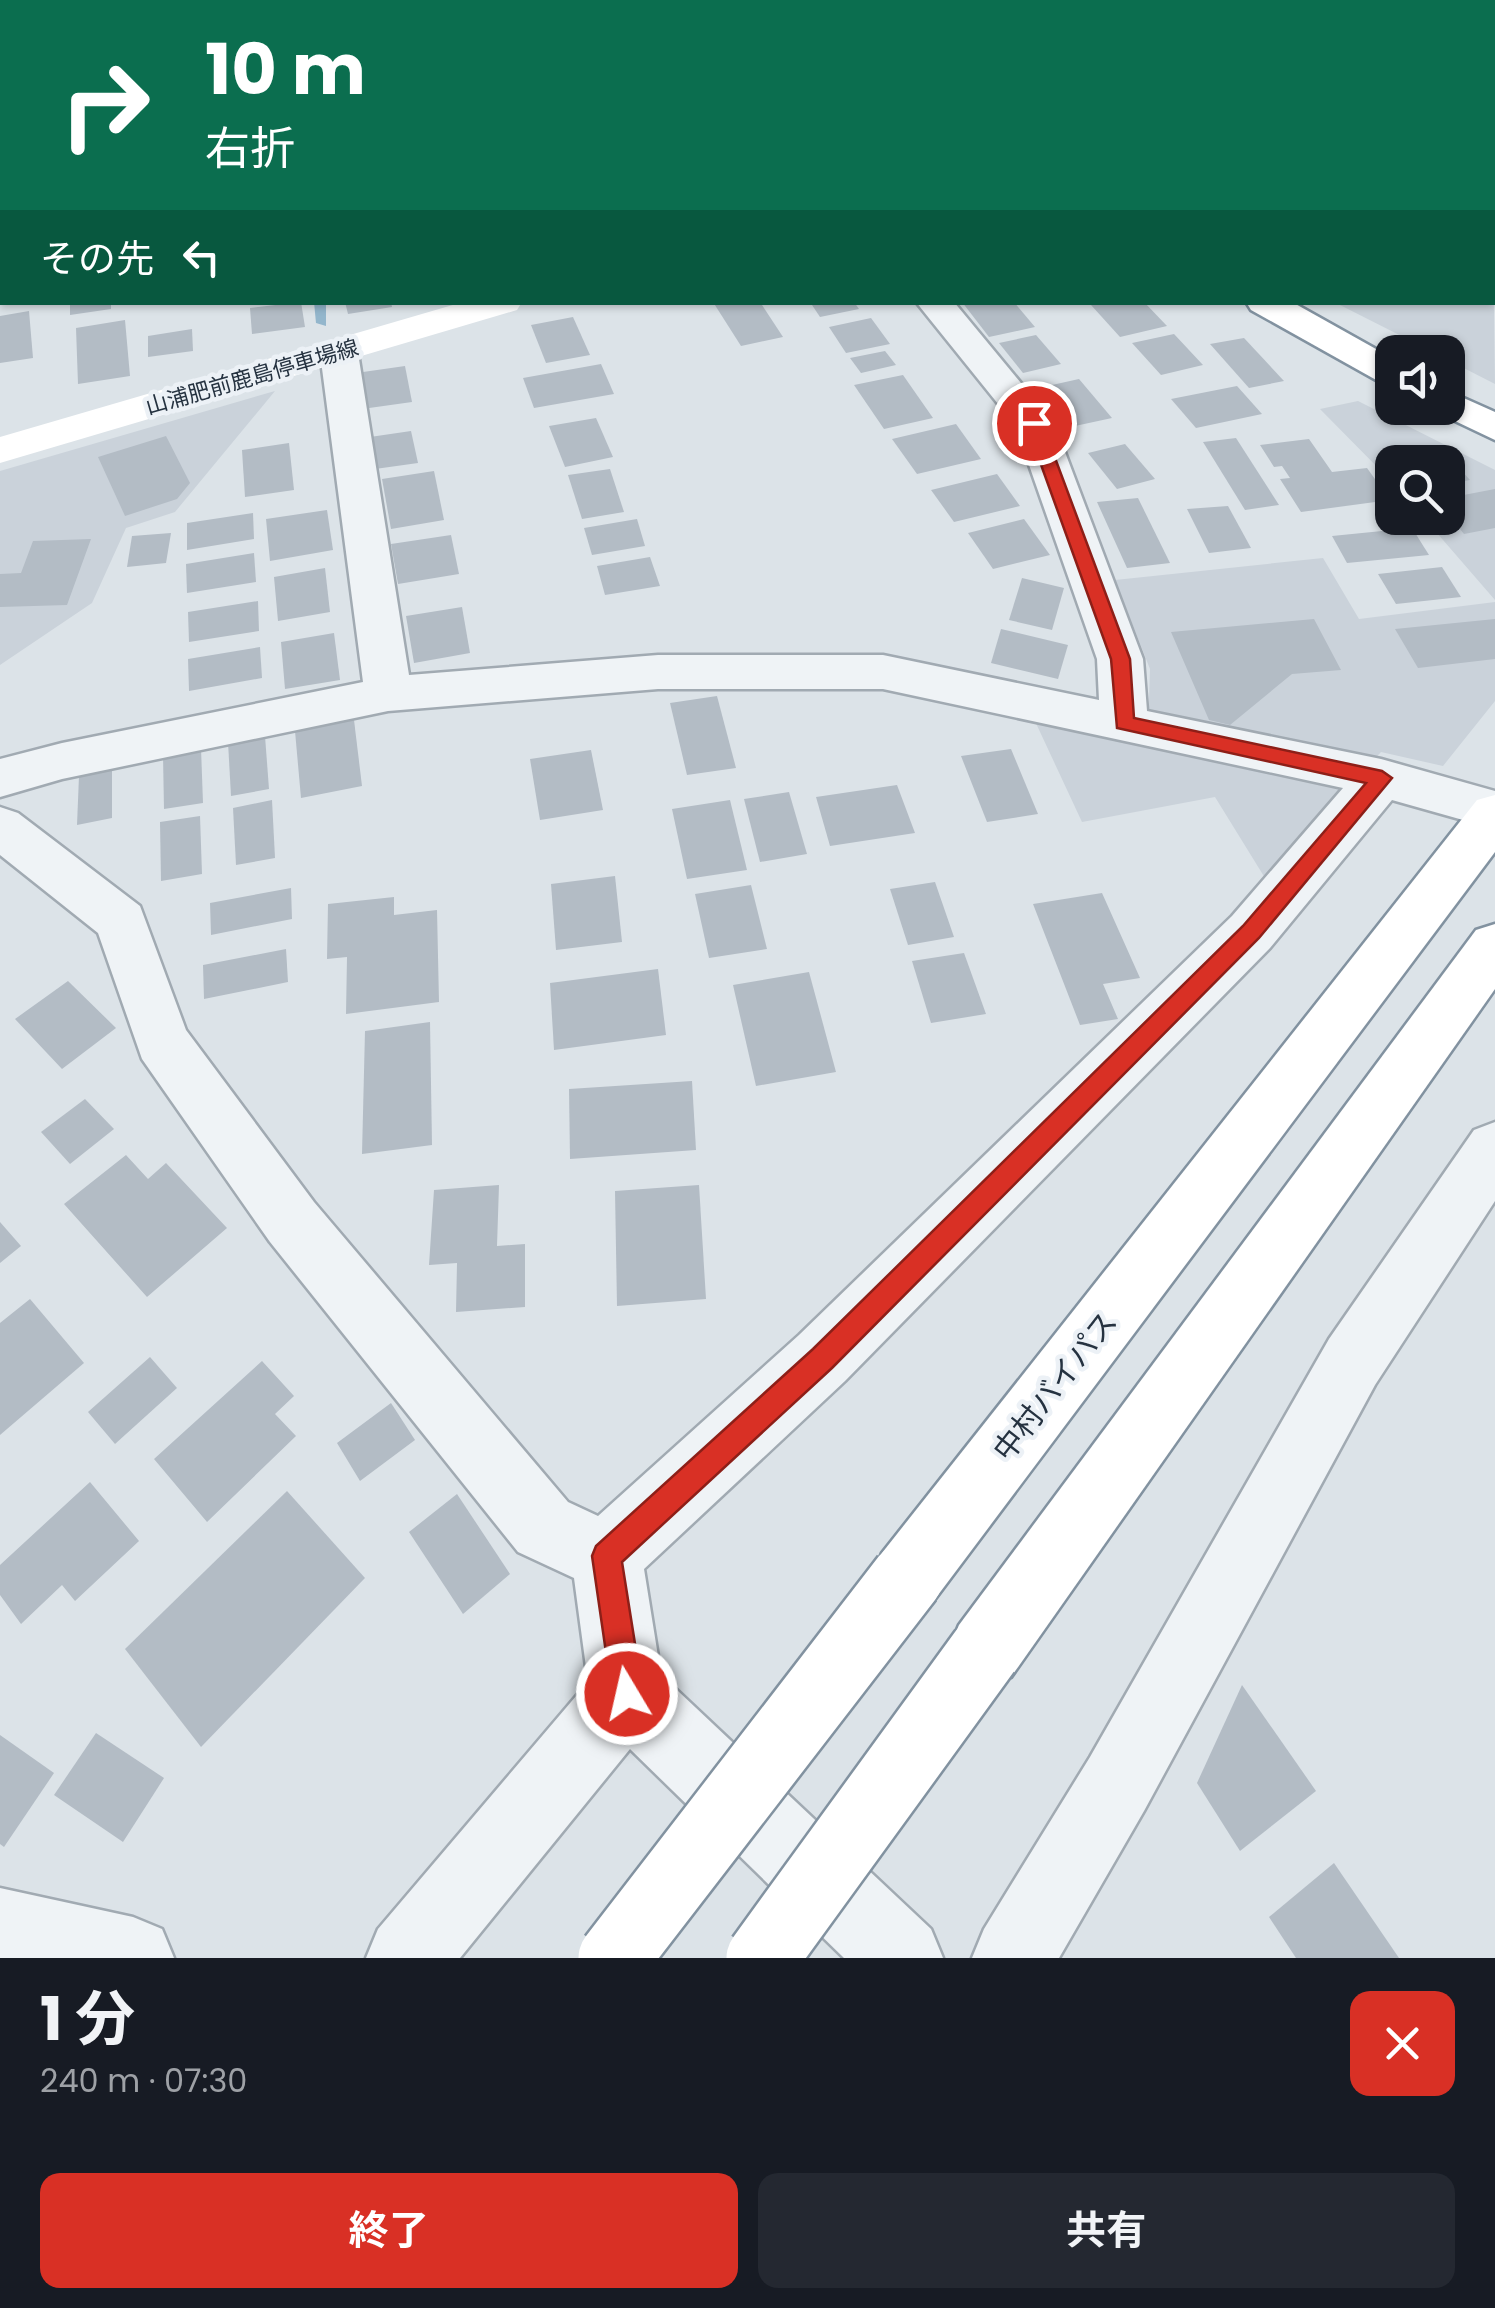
<!DOCTYPE html>
<html lang="ja">
<head>
<meta charset="utf-8">
<style>
  :root { --surface:#171b24; --page:#242831; --text:#f1f3f6; --muted:#9ea1a6; --accent:#d93025 }
  body { margin:0; font-family:Poppins,"Noto Sans JP",sans-serif; background:var(--page); color:var(--text); height:100vh; display:flex; flex-direction:column; font-size:38px; white-space:nowrap }
  * { box-sizing:border-box; margin:0 }
  p { font-size:32px; color:var(--muted) }
  .icon { flex:none; width:55px; height:55px; fill:none; stroke:currentColor; stroke-width:2; stroke-linecap:round; stroke-linejoin:round }
  .map { position:relative; height:1958px; overflow:hidden }
  .sheet { display:flex; flex-direction:column; background:var(--surface); flex:1 }
  .sheet>* { flex:none }
  .guide { position:absolute; left:0px; top:0px; width:1495px; height:305px; box-shadow:0 2px 8px #0004; background:#0b6e4f; color:#fff; overflow:hidden }
  .tools { position:absolute; left:1375px; top:335px; display:grid; gap:20px }
  .tools a { display:grid; place-items:center; width:90px; height:90px; border-radius:20px; background:var(--surface); box-shadow:0 2px 8px #0004; font-size:50px }
  .pin { position:absolute; display:grid; place-items:center; width:85px; height:85px; color:#fff; margin:-42px; border:5px solid #fff; border-radius:50%; box-shadow:0 2px 10px #0007 }
  .me { position:absolute; width:110px; margin:-55px; rotate:351deg; stroke-linejoin:round; filter:drop-shadow(0 0 8px #0008) }
  .turn { display:flex; align-items:center; gap:35px; height:210px; padding:0 40px; font-size:45px }
  .turn .icon { width:130px; height:130px; stroke-width:2.5 }
  .turn b { display:block; font-size:70px; line-height:85px }
  .then { display:flex; align-items:center; height:95px; padding:0 40px; background:#0003; gap:20px; font-size:38px }
  .round { display:grid; place-items:center; flex:none; width:105px; height:105px; border-radius:20px; background:var(--page) }
  .overview { display:flex; align-items:center; justify-content:space-between; height:170px; padding:0 40px }
  h1 { font-size:60px; font-weight:700; line-height:75px }
  .primary-button { display:flex; gap:20px; margin-top:auto; padding:20px 40px }
  .primary-button a { flex:1; height:115px; border-radius:20px; background:var(--accent); color:#fff; font-size:40px; font-weight:700; line-height:115px; text-align:center }
  .primary-button a+a { background:var(--page); color:var(--text) }
  .map>svg:first-child { display:block }
  .built { fill:#cad2da }
  .green { fill:#c5d3bd }
  .lines { fill:none; stroke-linecap:round; stroke-linejoin:round }
  .stream { fill:#93b6cc; fill-rule:evenodd }
  .building { fill:#b3bcc5 }
  .minor-casing { stroke:#a1aab2; stroke-width:5 }
  .tertiary-casing { stroke:#a1aab2; stroke-width:5 }
  .trunk-casing { stroke:#8292a0; stroke-width:5 }
  .minor { fill:#eff3f6; fill-rule:evenodd }
  .tertiary { fill:#eff3f6; fill-rule:evenodd }
  .secondary { fill:#fff; fill-rule:evenodd }
  .trunk { fill:#fff; fill-rule:evenodd }
  .trunk-bridge-casing { stroke:#8292a0; stroke-width:76; stroke-linecap:butt }
  .trunk-bridge { stroke:#fff; stroke-width:71 }
  .route { fill:#d93025; stroke:#8d1f18; stroke-width:2.5 }
  .labels { text-anchor:middle; dominant-baseline:central; stroke-width:9; stroke-linejoin:round; paint-order:stroke }
  .far-street-label { font-size:22px; fill:#253240; stroke:#ecf1f6 }
  .near-street-label { font-size:30px; fill:#253240; stroke:#ecf1f6 }
</style>
</head>
<body>
<div class="map">
<svg width="1495" height="1958" viewBox="0 0 1495 1958">
  <rect width="100%" height="100%" fill="#dce3e8"/>
  <!-- built -->
  <g class="built">
    <polygon points="1493,242 1495,384 1448,360 1448,352 1433,352 1336,303 1492,302"/>
    <polygon points="275,391 175,512 126,528 92,603 0,665 0,471"/>
    <polygon points="1358,401 1495,470 1495,600 1424,518 1448,518 1448,462 1392,462 1392,482 1320,409"/>
    <polygon points="1323,558 1359,619 1495,602 1495,701 1443,766 1381,752 1265,878 1215,797 1082,822 1034,719 1148,733 1150,669 1115,580"/>
  </g>
  <!-- green -->
  <polygon class="green" points="0,0 241,2 2,2 0,252"/>
  <g class="lines">
    <!-- stream -->
    <g class="stream">
      <rect x="254" y="0" width="8" height="2"/>
      <polygon points="314,302 326,302 326,326 316,323"/>
    </g>
  </g>
  <!-- building -->
  <g class="building">
    <polygon points="70,302 111,302 111,309 70,315"/>
    <polygon points="301,302 305,327 252,334 250,308"/>
    <polygon points="345,302 391,302 392,307 348,314"/>
    <polygon points="713,302 760,302 783,337 741,346"/>
    <polygon points="810,302 854,302 859,309 820,317"/>
    <polygon points="962,302 1014,302 1035,327 989,337"/>
    <polygon points="1104,302 1144,302 1167,326 1120,337 1091,305"/>
    <polygon points="29,311 33,358 0,363 0,316"/>
    <polygon points="573,317 590,355 546,363 531,325"/>
    <polygon points="871,318 890,344 846,353 829,327"/>
    <polygon points="125,320 130,376 78,384 76,328"/>
    <polygon points="192,329 193,351 148,357 148,336"/>
    <polygon points="1174,334 1203,365 1161,375 1132,343"/>
    <polygon points="1036,335 1061,364 1023,373 999,343"/>
    <polygon points="1244,338 1284,381 1249,388 1210,344"/>
    <polygon points="885,351 896,365 861,373 850,358"/>
    <polygon points="601,364 614,394 534,408 523,378"/>
    <polygon points="405,366 412,402 362,409 356,373"/>
    <polygon points="903,375 933,418 884,429 854,385"/>
    <polygon points="1079,379 1112,418 1075,426 1043,387"/>
    <polygon points="1237,386 1262,414 1196,428 1171,399"/>
    <polygon points="596,418 613,457 565,467 549,426"/>
    <polygon points="956,424 981,459 917,474 892,439"/>
    <polygon points="411,431 418,463 375,469 370,437"/>
    <polygon points="166,436 190,483 177,499 125,516 98,457"/>
    <polygon points="1236,438 1279,505 1245,510 1203,442"/>
    <polygon points="1309,439 1332,472 1367,468 1390,500 1301,512 1280,479 1290,478 1282,466 1274,467 1260,445"/>
    <polygon points="289,443 294,490 245,497 242,450"/>
    <polygon points="1125,444 1155,479 1117,489 1088,453"/>
    <polygon points="1447,455 1470,480 1448,484 1448,462 1418,462"/>
    <polygon points="610,469 624,512 582,519 568,475"/>
    <polygon points="434,471 444,520 391,529 382,479"/>
    <polygon points="997,474 1020,506 954,522 931,490"/>
    <polygon points="1495,489 1495,528 1464,534 1448,514 1448,498"/>
    <polygon points="1138,498 1170,563 1127,568 1097,502"/>
    <polygon points="1228,506 1251,548 1209,553 1187,509"/>
    <polygon points="327,510 333,550 270,561 266,519"/>
    <polygon points="253,513 254,539 187,550 187,523"/>
    <polygon points="637,519 645,546 592,555 584,528"/>
    <polygon points="1024,519 1050,555 993,569 968,533"/>
    <polygon points="1412,528 1429,555 1347,563 1332,536"/>
    <polygon points="171,533 166,563 127,567 132,536"/>
    <polygon points="451,535 459,574 398,584 391,544"/>
    <polygon points="91,539 67,605 0,607 0,574 21,573 33,541"/>
    <polygon points="254,553 256,582 187,593 186,564"/>
    <polygon points="650,557 660,586 605,595 597,566"/>
    <polygon points="1442,567 1461,597 1396,604 1378,574"/>
    <polygon points="325,568 330,612 278,621 274,577"/>
    <polygon points="1022,578 1064,588 1052,630 1009,620"/>
    <polygon points="258,601 259,631 189,642 188,612"/>
    <polygon points="462,607 470,653 414,663 406,616"/>
    <polygon points="1314,619 1341,670 1292,674 1230,725 1209,720 1171,632"/>
    <polygon points="1495,619 1495,659 1418,668 1395,629"/>
    <polygon points="1001,629 1068,645 1058,679 991,663"/>
    <polygon points="334,633 340,680 285,689 281,642"/>
    <polygon points="260,647 262,678 189,691 188,659"/>
    <polygon points="717,696 736,768 687,775 670,703"/>
    <polygon points="354,720 362,786 301,798 295,731"/>
    <polygon points="265,736 269,789 231,796 228,742"/>
    <polygon points="201,748 203,803 164,809 163,755"/>
    <polygon points="1011,749 1038,814 987,822 961,756"/>
    <polygon points="591,750 603,810 540,820 530,759"/>
    <polygon points="112,770 112,818 77,825 79,776"/>
    <polygon points="897,785 915,833 830,846 816,797"/>
    <polygon points="789,792 807,854 760,862 744,799"/>
    <polygon points="272,800 275,858 236,865 233,808"/>
    <polygon points="730,800 747,870 687,879 672,809"/>
    <polygon points="200,816 202,874 161,881 160,822"/>
    <polygon points="615,876 622,942 556,950 551,884"/>
    <polygon points="935,882 954,937 908,945 890,889"/>
    <polygon points="751,885 767,949 709,958 695,894"/>
    <polygon points="291,888 292,919 211,935 210,903"/>
    <polygon points="1102,893 1140,978 1103,984 1118,1019 1080,1025 1033,904"/>
    <polygon points="394,897 394,915 437,910 439,1002 346,1014 347,957 327,959 328,904"/>
    <polygon points="286,949 288,982 204,999 203,965"/>
    <polygon points="964,953 986,1014 931,1023 912,961"/>
    <polygon points="658,969 666,1035 554,1050 550,983"/>
    <polygon points="809,972 836,1072 756,1086 733,985"/>
    <polygon points="68,981 116,1028 62,1069 15,1019"/>
    <polygon points="430,1022 432,1145 362,1154 365,1031"/>
    <polygon points="692,1081 696,1150 570,1159 569,1089"/>
    <polygon points="85,1099 114,1129 70,1164 41,1132"/>
    <polygon points="126,1155 148,1179 166,1163 227,1228 147,1297 64,1204"/>
    <polygon points="499,1185 497,1246 525,1244 525,1307 456,1312 457,1263 429,1265 434,1190"/>
    <polygon points="699,1185 706,1299 617,1306 615,1191"/>
    <polygon points="0,1222 21,1246 0,1263"/>
    <polygon points="30,1299 84,1363 0,1435 0,1323"/>
    <polygon points="150,1357 177,1388 115,1444 88,1412"/>
    <polygon points="262,1361 294,1396 275,1414 296,1436 207,1522 154,1459"/>
    <polygon points="391,1403 415,1440 360,1481 337,1443"/>
    <polygon points="90,1482 139,1541 75,1601 62,1585 21,1624 0,1595 0,1565"/>
    <polygon points="287,1491 365,1578 201,1747 125,1649"/>
    <polygon points="457,1494 510,1574 463,1614 409,1532"/>
    <polygon points="1242,1685 1316,1791 1240,1851 1197,1783"/>
    <polygon points="96,1733 164,1778 123,1842 54,1795"/>
    <polygon points="0,1735 54,1773 4,1847 0,1844"/>
    <polygon points="1334,1863 1399,1958 1296,1958 1269,1917"/>
  </g>
  <g class="lines">
    <defs>
      <g id="minor">
        <polygon points="1155,0 1185,0 1186,2 1157,2"/>
        <polygon points="1495,5 1495,23 1492,23 1492,6"/>
        <polygon points="916,302 954,302 1054,423 1143,659 1147,711 1381,759 1495,791 1495,829 1392,800 1270,948 845,1381 644,1569 661,1675 931,1929 943,1958 844,1958 630,1749 460,1958 366,1958 378,1929 588,1682 574,1578 518,1552 270,1242 142,1059 98,933 0,855 0,807 18,813 140,906 186,1030 314,1202 568,1502 598,1516 799,1335 1232,916 1343,788 883,689 658,689 388,711 62,779 0,797 0,759 62,743 363,682 320,353 326,345 339,342 352,345 358,353 409,675 658,655 883,655 1099,700 1097,659 1015,425"/>
        <polygon points="1495,1122 1495,1201 1375,1385 1144,1811 1059,1958 972,1958 984,1929 1090,1757 1329,1339 1474,1130"/>
        <polygon points="0,1888 133,1917 162,1929 174,1958 0,1958"/>
      </g>
      <rect id="tertiary" x="1492" y="221" width="3" height="21"/>
      <g id="trunk">
        <polygon points="710,0 742,0 743,2 712,2"/>
        <polygon points="1246,302 1292,302 1392,358 1392,384 1378,381 1251,310"/>
        <polygon points="1448,391 1495,412 1495,440 1434,411 1431,408 1448,408"/>
        <polygon points="1495,795 1495,852 932,1603 907,1614 882,1603 871,1578 882,1553 1477,800"/>
        <polygon points="1495,924 1495,989 1011,1677 985,1688 959,1677 948,1651 959,1625 1476,930"/>
      </g>
    </defs>
    <!-- minor casing -->
    <use href="#minor" class="minor-casing"/>
    <!-- tertiary casing -->
    <use href="#tertiary" class="tertiary-casing"/>
    <!-- trunk casing -->
    <use href="#trunk" class="trunk-casing"/>
    <!-- minor -->
    <use href="#minor" class="minor"/>
    <!-- tertiary -->
    <use href="#tertiary" class="tertiary"/>
    <!-- secondary -->
    <polygon class="secondary" points="463,302 522,302 517,310 0,463 0,437"/>
    <!-- trunk -->
    <use href="#trunk" class="trunk"/>
    <defs>
      <g id="trunk-bridge">
        <polyline points="614,1958 907,1578"/>
        <polyline points="762,1958 985,1651"/>
      </g>
    </defs>
    <!-- trunk-bridge casing -->
    <use href="#trunk-bridge" class="trunk-bridge-casing"/>
    <!-- trunk-bridge -->
    <use href="#trunk-bridge" class="trunk-bridge"/>
  </g>
  <!-- route -->
  <polygon class="route" points="1034,418 1042,423 1130,659 1134,718 1382,771 1392,778 1259,938 832,1368 622,1562 643,1694 638,1704 627,1709 616,1704 612,1694 592,1556 596,1546 813,1349 1243,926 1366,783 1117,728 1111,659 1026,423"/>
  <g class="labels">
    <!-- far-street labels -->
    <g class="far-street-label">
      <text transform="translate(252 377) rotate(-16)">山浦肥前鹿島停車場線</text>
    </g>
    <!-- near-street labels -->
    <g class="near-street-label">
      <text transform="translate(1055 1386) rotate(-52)">中村バイパス</text>
    </g>
  </g>
</svg>
<div class="tools">
<a><svg class="icon" aria-label="sound" viewBox="0 0 24 24"><path d="M4 9h4l5-4v14l-5-4H4zM17 9q2 3 0 6"/></svg></a>
<a><svg class="icon" aria-label="search" viewBox="0 0 24 24"><circle cx="10" cy="10" r="6"/><path d="M15 15l6 6"/></svg></a>
</div>
<div class="pin" style="left:1034px;top:423px;background:#d93025"><svg class="icon" aria-label="arrive" viewBox="0 0 24 24"><path d="M6 21V4h12l-3 4 3 4H6"/></svg></div>
<svg class="me" style="left:627px;top:1694px" viewBox="-20 -20 40 40"><circle r="17" fill="#d93025" stroke="#fff" stroke-width="3"/><path d="M0-11L8 9 0 5-8 9z" fill="#fff"/></svg>
<div class="guide">
<div class="turn"><svg class="icon" aria-label="right" viewBox="0 0 24 24"><path d="M7 20v-9h11M14 6l5 5-5 5"/></svg><div><b>10 m</b>右折</div></div>
<div class="then">その先<svg class="icon" aria-label="left" viewBox="0 0 24 24"><path d="M17 20v-9H6M10 6l-5 5 5 5"/></svg></div>
</div>
</div>
<section class="sheet">
<div class="overview"><div><h1>1 分</h1><p>240 m · 07:30</p></div><a class="round" style="background:#d93025;color:#fff"><svg class="icon" aria-label="close" viewBox="0 0 24 24"><path d="M6 6l12 12M18 6L6 18"/></svg></a></div>
<div class="primary-button"><a>終了</a><a>共有</a></div>
</section>
</body>
</html>
